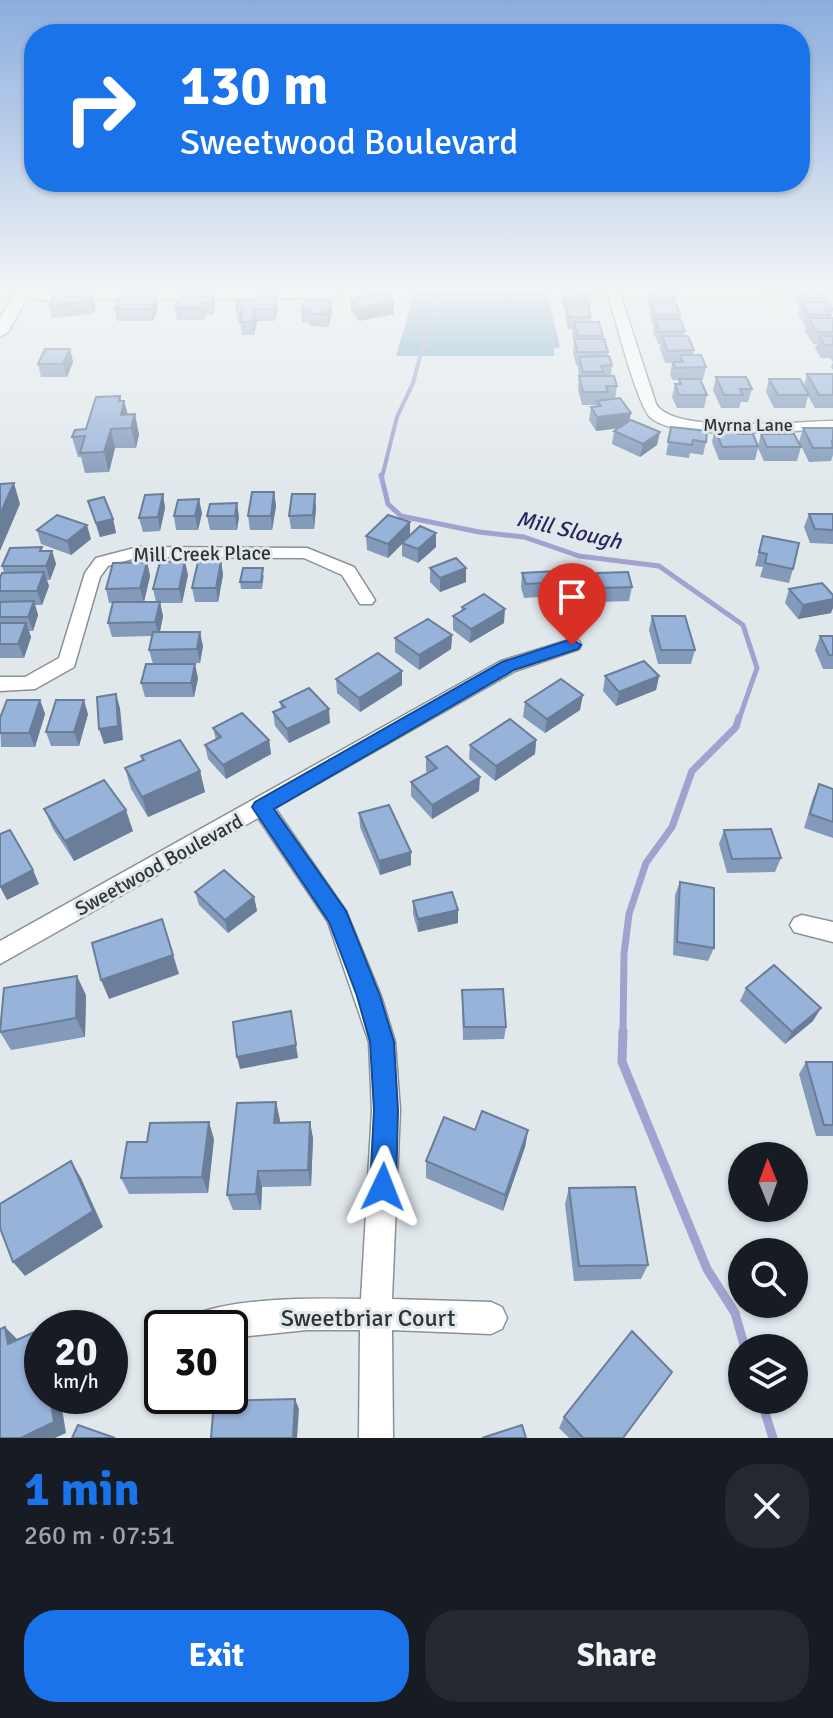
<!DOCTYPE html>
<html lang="en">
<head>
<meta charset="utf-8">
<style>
  :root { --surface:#171b24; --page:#242831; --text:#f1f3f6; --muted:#9ea1a6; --accent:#1a73e8 }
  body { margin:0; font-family:Signika,sans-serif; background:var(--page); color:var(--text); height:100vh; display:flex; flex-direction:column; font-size:30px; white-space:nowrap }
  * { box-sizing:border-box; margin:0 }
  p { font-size:26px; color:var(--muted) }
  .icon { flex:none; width:44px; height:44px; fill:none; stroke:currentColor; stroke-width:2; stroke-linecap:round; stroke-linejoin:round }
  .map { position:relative; height:1438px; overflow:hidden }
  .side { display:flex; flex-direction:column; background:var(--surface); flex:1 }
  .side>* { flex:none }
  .hud { position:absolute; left:24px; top:24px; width:786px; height:168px; border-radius:32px; box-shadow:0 2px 6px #0004; background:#1a73e8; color:#fff; overflow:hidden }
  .needle { width:52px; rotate:359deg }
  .tools { position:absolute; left:728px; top:1142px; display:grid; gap:16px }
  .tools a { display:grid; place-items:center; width:80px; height:80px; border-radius:50%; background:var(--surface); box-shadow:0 2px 6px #0004; font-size:40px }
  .speed { position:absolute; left:24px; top:1310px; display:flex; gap:16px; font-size:40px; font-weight:700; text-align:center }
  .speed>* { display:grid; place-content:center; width:104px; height:104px; border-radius:50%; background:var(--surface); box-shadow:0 2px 6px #0004; line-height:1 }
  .speed small { font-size:20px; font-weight:400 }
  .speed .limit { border:4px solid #111; border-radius:12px; background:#fff; color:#111 }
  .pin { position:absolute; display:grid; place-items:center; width:68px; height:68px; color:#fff; margin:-82px -34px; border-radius:50% 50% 50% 0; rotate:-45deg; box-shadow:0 0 8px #0007 }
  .pin .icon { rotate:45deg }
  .me { position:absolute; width:88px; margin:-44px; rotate:2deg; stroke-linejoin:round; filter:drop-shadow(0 0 6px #0008) }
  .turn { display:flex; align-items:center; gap:28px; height:168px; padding:0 24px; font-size:36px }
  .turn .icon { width:104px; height:104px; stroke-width:2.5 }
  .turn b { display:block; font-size:56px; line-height:68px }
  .round { display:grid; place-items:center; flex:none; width:84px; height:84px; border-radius:32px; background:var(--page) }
  .head { display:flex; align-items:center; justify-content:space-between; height:136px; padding:0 24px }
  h1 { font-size:48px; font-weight:800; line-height:60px; color:var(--accent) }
  .action { display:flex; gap:16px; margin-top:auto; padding:16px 24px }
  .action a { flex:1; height:92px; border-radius:32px; background:var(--accent); color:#fff; font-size:32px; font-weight:800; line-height:92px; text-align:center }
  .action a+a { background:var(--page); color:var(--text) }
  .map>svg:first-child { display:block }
  .forest { fill:#7babc6 }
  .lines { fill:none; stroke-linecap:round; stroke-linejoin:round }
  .stream-far3 { stroke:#a1a2cf; stroke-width:4 }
  .stream-far2 { stroke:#a1a2cf; stroke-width:5 }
  .stream-far1 { stroke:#a1a2cf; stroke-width:7 }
  .stream { stroke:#a1a2cf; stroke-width:9 }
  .minor-casing { stroke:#8b9195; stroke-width:3 }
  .secondary-casing { stroke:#8b9195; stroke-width:3 }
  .minor { fill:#fff; fill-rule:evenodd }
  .secondary { fill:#fff; fill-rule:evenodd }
  .wall { fill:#839abb }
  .shaded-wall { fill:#6a7d99 }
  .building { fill:#98b3da; stroke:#6a7d99; stroke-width:2 }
  .route { fill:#1a73e8; stroke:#114b97; stroke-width:2 }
  .labels { text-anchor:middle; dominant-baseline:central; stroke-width:6; stroke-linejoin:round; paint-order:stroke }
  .far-street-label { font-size:18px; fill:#303335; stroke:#e1e8ec }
  .street-label { font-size:20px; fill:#303335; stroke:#e1e8ec }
  .water-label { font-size:22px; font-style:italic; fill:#2a255c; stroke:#e1e8ec }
  .near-street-label { font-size:24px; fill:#303335; stroke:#e1e8ec }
</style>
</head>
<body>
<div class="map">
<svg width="833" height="1438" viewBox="0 0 833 1438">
  <rect width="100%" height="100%" fill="#e1e8ec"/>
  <!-- forest -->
  <polygon class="forest" points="416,288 546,288 560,347 554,349 554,356 396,356"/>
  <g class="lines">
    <!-- stream-far3 -->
    <polyline class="stream-far3" points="382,477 397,417 413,383 428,327 435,316 435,297 441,288"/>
    <!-- stream-far2 -->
    <polyline class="stream-far2" points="381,475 388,504 401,516 479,532 524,537 579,556 659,566 743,625 757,668 739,719"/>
    <!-- stream-far1 -->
    <polyline class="stream-far1" points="623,1033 624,954 629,914 646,863 672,827 692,771 736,727 739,717"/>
    <!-- stream -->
    <g class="stream">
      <polyline points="623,1031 622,1062 707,1269 735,1313 745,1348"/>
      <polyline points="761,1400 773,1438"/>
    </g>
    <defs>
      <g id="minor">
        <path d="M606,288H618L656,404C673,435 798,421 833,421V429C796,430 674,442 650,417C636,402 614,313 606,288Z"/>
        <polygon points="22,289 40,292 331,290 337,294 331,298 40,300 18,296 16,293"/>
        <polygon points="138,547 307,548 354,567 375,600 372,604 360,604 342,575 304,558 139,557 108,566 100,577 74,667 35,689 0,691 0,677 25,677 59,658 85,573 96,558"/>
        <path d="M572,639L579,641L581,645L579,649L515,671L275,808L346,911L381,996L395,1042L400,1110L392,1299L491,1302L502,1307L507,1318L502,1329L491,1334L392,1330L393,1438H359L360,1330H307L230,1338V1328H182L187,1317C236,1297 308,1298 361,1299L372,1110L369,1042L328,922L258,818L0,964V941L501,661Z"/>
        <polygon points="802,915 833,922 833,942 794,932 790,925 794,918"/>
      </g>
      <polygon id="secondary" points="17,288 33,288 8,332 0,337 0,318"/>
    </defs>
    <!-- minor casing -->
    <use href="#minor" class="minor-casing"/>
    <!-- secondary casing -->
    <use href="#secondary" class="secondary-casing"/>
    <!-- minor -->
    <use href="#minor" class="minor"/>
    <!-- secondary -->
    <use href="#secondary" class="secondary"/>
  </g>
  <!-- wall -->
  <g class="wall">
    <polygon points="561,288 588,288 592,296 590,308 589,308 591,317 591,322 603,336 602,339 608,352 607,356 612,365 611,376 617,386 615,399 606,400 631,413 629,421 657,445 640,457 612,444 614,431 619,428 596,431 589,420 591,407 596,406 597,405 582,405 578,389 579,376 578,369 578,365 576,365 573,352 574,341 572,334 573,329 568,329 565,317 565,312 561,301 562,292"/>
    <polygon points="651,288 672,288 671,291 676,299 675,303 680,315 680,319 685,331 684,336 694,350 693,355 706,367 703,380 701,380 707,395 704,408 677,408 672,397 675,384 678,384 679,380 673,380 670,375 672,363 665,363 660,349 661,344 658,344 653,331 654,327 649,315 650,308 648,303 650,291 652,291"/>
    <polygon points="774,288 819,288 826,298 825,302 833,309 831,318 833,318 833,370 831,367 833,362 830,358 821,358 815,348 817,344 813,344 805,331 806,327 798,314 800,308 794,299 795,295 778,295"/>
    <polygon points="93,296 96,308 93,314 52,318 49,305"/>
    <polygon points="156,296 158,308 153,321 117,321 115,309"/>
    <polygon points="214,296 215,308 213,315 205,315 204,320 177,320 175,308"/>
    <polygon points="351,299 394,314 359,321 351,311"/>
    <polygon points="278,308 275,321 257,321 254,335 242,335 240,321 238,321 236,309"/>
    <polygon points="301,310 332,313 328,327 310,326 309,323 302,322"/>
    <polygon points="70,349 73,362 67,377 41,377 38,364"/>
    <polygon points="807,374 833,374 833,408 815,408 808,396 805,408 774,408 766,392 769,379 804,386"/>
    <polygon points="716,377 752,389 748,402 741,402 739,408 721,408 713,390"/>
    <polygon points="121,401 124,401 128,415 139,434 136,448 115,448 109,472 85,473 81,457 78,457 72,437 86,429"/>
    <polygon points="671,427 706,442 703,455 690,453 689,458 666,455"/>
    <polygon points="715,428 738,434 758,446 761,434 801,447 797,461 764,461 758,448 755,460 719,460 712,442"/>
    <polygon points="803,428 833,428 833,455 831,461 809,462 799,442"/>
    <polygon points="274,492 276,506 272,530 250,530 248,516"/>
    <polygon points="163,494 165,508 160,531 143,532 139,518"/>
    <polygon points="88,501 113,519 116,533 100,537"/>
    <polygon points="210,504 239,517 237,530 210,530 207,516"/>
    <polygon points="316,508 314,529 291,529 289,516"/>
    <polygon points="202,513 198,530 176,530 174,516"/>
    <polygon points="809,514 833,514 833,544 810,543 804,527"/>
    <polygon points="410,522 410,536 436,547 418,563 402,556 402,544 388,558 367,550 366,536"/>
    <polygon points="37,530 91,539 71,555 41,544"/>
    <polygon points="763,536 793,569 789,583 760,577 763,567 755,566"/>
    <polygon points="43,551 52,551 56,564 50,580 47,580 49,586 42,605 35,605 38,615 33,631 29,631 31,637 24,658 0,658 0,578 4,573 2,566"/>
    <polygon points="221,561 223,575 218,602 195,602 192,588"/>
    <polygon points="147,562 150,576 144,602 156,602 153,589 188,575 182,603 160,603 163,616 160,632 203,646 200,663 153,664 149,650 153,636 112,637 108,623 113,603 109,603 106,589"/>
    <polygon points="430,568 466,568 466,582 440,592 430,582"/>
    <polygon points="522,573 561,582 559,596 524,598 521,587"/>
    <polygon points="597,573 632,587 629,601 598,602 595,587"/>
    <polygon points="264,575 262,589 241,589 240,582"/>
    <polygon points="789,589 831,613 798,619 785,603"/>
    <polygon points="462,607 504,623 470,643 453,630 453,616 461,611"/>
    <polygon points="652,616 695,650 691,664 658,664 649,630"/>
    <polygon points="452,635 451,649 419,670 395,652 395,638"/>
    <polygon points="820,636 833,636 833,669 823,669 815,650"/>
    <polygon points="605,676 659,676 656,690 616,706 603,691"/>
    <polygon points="198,678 194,697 145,697 141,683"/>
    <polygon points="336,679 402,685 360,712 337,693"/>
    <polygon points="40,700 45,714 35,747 1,747 0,718"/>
    <polygon points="280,702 330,723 289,743 275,726 273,712 281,708"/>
    <polygon points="525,702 580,710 545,733 523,717"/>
    <polygon points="88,714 79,746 51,746 46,732"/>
    <polygon points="213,728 269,740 271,754 226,779 208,759 205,745 216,740"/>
    <polygon points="536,740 535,754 495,781 469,759 470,745"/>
    <polygon points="141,756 200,771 205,792 148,817 131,789 125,768 142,761"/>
    <polygon points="426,757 479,791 432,819 411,796 411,782 428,773 426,771"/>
    <polygon points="819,784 833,789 833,838 804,828 813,798"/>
    <polygon points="44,809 133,831 74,861 53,829"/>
    <polygon points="359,813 411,852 411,865 380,875 360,827"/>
    <polygon points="724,830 781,858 775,872 727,873 719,844"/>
    <polygon points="680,882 714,948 708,961 673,955 675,895"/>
    <polygon points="195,892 254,897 257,911 228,933 199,905"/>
    <polygon points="413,901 458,910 458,923 418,932 413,914"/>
    <polygon points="746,988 813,1021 785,1044 740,1001"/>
    <polygon points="462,990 506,1027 504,1039 463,1040 462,1003"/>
    <polygon points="86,995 85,1037 11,1050 0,1032"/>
    <polygon points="806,1062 833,1062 833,1136 816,1136 799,1074"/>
    <polygon points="276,1102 280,1123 310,1122 313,1139 311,1186 262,1187 261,1210 233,1210 227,1195"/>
    <polygon points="475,1130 528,1130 525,1147 503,1211 426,1178 426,1161"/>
    <polygon points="214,1139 208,1193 129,1194 121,1178"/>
    <polygon points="569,1188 648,1265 641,1279 574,1281 565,1204"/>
    <polygon points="564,1417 623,1438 569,1438 559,1428"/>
  </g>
  <!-- shaded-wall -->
  <g class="shaded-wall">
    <polygon points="93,296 96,308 93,314 90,302"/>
    <polygon points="156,296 158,308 153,321 151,309"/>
    <polygon points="214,296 215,308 213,315 212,303"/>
    <polygon points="277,296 278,308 275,321 274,309"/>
    <polygon points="332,301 332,313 328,327 327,314"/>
    <polygon points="394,302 394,314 359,321 358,308"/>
    <polygon points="203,303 205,315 204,320 202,307"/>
    <polygon points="255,309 257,321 254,335 252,322"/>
    <polygon points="70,349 73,362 67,377 63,364"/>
    <polygon points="120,396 122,409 124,401 129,420 124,428 119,401"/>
    <polygon points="631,413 628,427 596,431 597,417"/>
    <polygon points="135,414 139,434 136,448 131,428"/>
    <polygon points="111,429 115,448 109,472 104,452"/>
    <polygon points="660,432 657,445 640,457 643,444"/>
    <polygon points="14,483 20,504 0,551 0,514"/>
    <polygon points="274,492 276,506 272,530 271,516"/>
    <polygon points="163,494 165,508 160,531 158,517"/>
    <polygon points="315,494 316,508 314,529 313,515"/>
    <polygon points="199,499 202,513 198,530 195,516"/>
    <polygon points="237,503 239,517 237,530 235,516"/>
    <polygon points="113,519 116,533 100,537 96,523"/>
    <polygon points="410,522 410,536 388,558 388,544"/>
    <polygon points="87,525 91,539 71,555 67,541"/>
    <polygon points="436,533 436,547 418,563 418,549"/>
    <polygon points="52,551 56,564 50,580 46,566"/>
    <polygon points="185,561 188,575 182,603 179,589"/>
    <polygon points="221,561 223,575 218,602 216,588"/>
    <polygon points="147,562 150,576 144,602 140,588"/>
    <polygon points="466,568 466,582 440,592 440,578"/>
    <polygon points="44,572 49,586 42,605 37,591"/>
    <polygon points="833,599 833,608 831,613 798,619 803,605"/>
    <polygon points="34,601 38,615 33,631 28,617"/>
    <polygon points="160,602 163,616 159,636 155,622"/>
    <polygon points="505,609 504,623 470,643 471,629"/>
    <polygon points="26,623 31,637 24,658 18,644"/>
    <polygon points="200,632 203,646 200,663 197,649"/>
    <polygon points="452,635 451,649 419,670 419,655"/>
    <polygon points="195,664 198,678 194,697 191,683"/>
    <polygon points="402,671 402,685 360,712 359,698"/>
    <polygon points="659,676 656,690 616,706 619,692"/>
    <polygon points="116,694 120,708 123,740 104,744 99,729"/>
    <polygon points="583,695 580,710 545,733 547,719"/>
    <polygon points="40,700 45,714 35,747 29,733"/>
    <polygon points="84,700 88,714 79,746 74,732"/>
    <polygon points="329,709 330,723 289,743 287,729"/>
    <polygon points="269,740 271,754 226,779 223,765"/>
    <polygon points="536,740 535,754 495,781 496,766"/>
    <polygon points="200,771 205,792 148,817 142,797"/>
    <polygon points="480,777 479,791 432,819 432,805"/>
    <polygon points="126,810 133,831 74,861 65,841"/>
    <polygon points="411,852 411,865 380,875 379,861"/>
    <polygon points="33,870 39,884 7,900 0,887"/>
    <polygon points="254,897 257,911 228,933 225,920"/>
    <polygon points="458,910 458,923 418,932 418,919"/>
    <polygon points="162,919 179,974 109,999 101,980"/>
    <polygon points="77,976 86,995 85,1037 76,1018"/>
    <polygon points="821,1008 813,1021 785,1044 792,1032"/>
    <polygon points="291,1011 298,1058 240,1069 237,1057"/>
    <polygon points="276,1102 280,1120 278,1140 274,1123"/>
    <polygon points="209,1122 214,1139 208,1193 202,1177"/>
    <polygon points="310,1122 313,1139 311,1186 308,1170"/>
    <polygon points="528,1130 525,1147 503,1211 505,1195"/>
    <polygon points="71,1161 81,1178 103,1227 25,1276 13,1262"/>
    <polygon points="258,1171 262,1187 261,1210 256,1194"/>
    <polygon points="5,1327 18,1340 8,1344"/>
    <polygon points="50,1396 60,1396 66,1433 55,1438 21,1438"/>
    <polygon points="295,1399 299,1409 297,1438 293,1438"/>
  </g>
  <!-- building -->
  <g class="building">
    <polygon points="798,288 819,288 826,298 804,298"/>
    <polygon points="562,289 590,289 592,296 582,296 583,300 566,300"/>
    <polygon points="650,291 673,291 676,299 653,299"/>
    <polygon points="386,293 394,302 358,308 351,299"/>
    <polygon points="54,296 93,296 90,302 49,305"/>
    <polygon points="120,296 156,296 151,309 115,309"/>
    <polygon points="179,296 214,296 212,303 203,303 202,307 175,308"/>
    <polygon points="259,296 277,296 274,309 255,309 252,322 240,322 244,308 236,309 238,301 258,301"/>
    <polygon points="305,300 332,301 327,314 309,314 310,310 301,310"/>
    <polygon points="675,302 680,315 655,315 651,303"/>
    <polygon points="801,302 828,302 833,310 825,310 829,315 809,315"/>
    <polygon points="566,304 587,304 591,317 569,317"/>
    <polygon points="809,318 833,318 833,332 817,332"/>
    <polygon points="655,319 680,319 685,331 660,332"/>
    <polygon points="574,322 599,322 603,336 578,336"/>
    <polygon points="662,336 688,336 694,350 668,351"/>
    <polygon points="819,336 833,336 833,345 825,345"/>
    <polygon points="574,339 604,339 608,352 578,352"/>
    <polygon points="45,349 70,349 63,364 38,364"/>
    <polygon points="680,355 701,355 706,367 675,368 673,362 683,362"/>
    <polygon points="609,356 612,365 601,366 603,372 583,372 579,357"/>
    <polygon points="807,374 833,374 833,395 819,395"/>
    <polygon points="579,376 614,376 617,386 606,386 608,392 583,392"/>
    <polygon points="716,377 746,377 752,389 740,389 743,395 724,395"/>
    <polygon points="679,379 700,379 707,395 679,395 675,384 681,384"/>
    <polygon points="769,379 800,379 809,395 778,395"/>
    <polygon points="120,396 119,401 124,401 121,415 135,414 131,428 111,429 104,452 80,453 85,436 72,437 75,430 86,429 96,397"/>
    <polygon points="620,398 631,413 597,417 591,407 601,406 597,401"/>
    <polygon points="631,420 660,432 643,444 614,431"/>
    <polygon points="671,427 707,431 706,442 693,440 692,445 668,442"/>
    <polygon points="715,428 735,428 738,434 753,434 758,446 722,447"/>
    <polygon points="803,428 833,428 833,441 832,441 833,448 813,448"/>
    <polygon points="761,434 794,434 801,447 767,447"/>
    <polygon points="14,483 0,514 0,484"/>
    <polygon points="252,492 274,492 271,516 248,516"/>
    <polygon points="163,494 158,517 139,518 145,495"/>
    <polygon points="292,494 315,494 313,515 289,516"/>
    <polygon points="104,497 113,519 96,523 88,501"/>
    <polygon points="199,499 195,516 174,516 178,500"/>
    <polygon points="237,503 235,516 207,516 210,504"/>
    <polygon points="809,514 833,514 833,530 815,529"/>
    <polygon points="57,515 87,525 67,541 37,530"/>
    <polygon points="388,515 410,522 388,544 366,536"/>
    <polygon points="420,526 436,533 418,549 402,543"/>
    <polygon points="763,536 799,543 793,569 765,563 767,554 759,552"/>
    <polygon points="42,547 40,551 52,551 46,566 2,566 10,548"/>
    <polygon points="456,558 466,568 440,578 430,568"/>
    <polygon points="185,561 179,589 153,589 160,562"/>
    <polygon points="221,561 216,588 192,588 198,562"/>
    <polygon points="147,562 140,588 106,589 113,563"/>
    <polygon points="243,568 263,568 261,582 240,582"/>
    <polygon points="557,571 561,582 526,584 522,573"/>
    <polygon points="44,572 37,591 0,591 0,578 2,573"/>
    <polygon points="628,572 632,587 600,588 597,573"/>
    <polygon points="822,583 833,595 833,599 803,605 789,589"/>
    <polygon points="484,594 505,609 471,629 453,616 465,609 462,607"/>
    <polygon points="34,601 28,617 0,617 0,602"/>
    <polygon points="113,602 160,602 155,622 108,623"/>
    <polygon points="652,616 685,616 695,650 661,650"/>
    <polygon points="428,619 452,635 419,655 395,638"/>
    <polygon points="0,623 26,623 18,644 0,644"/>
    <polygon points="153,632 200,632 197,649 149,650"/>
    <polygon points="820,636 833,636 833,655 829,655"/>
    <polygon points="378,653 402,671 359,698 336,679"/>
    <polygon points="644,661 659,676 619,692 605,676"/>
    <polygon points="146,664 195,664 191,683 141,683"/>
    <polygon points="561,679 583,695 547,719 525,702"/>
    <polygon points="309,688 329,709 287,729 273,712 285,707 280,702"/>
    <polygon points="116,694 118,726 99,729 97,697"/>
    <polygon points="7,700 40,700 29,733 0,733 0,718"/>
    <polygon points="56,700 84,700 74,732 46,732"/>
    <polygon points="242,713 269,740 223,765 205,745 221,737 213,728"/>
    <polygon points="510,719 536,740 496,766 470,745"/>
    <polygon points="180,740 200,771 142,797 125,768 144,760 141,756"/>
    <polygon points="447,746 480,777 432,805 411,782 437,768 426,757"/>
    <polygon points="104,780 126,810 65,841 44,809"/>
    <polygon points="819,784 833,789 833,822 810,814"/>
    <polygon points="389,805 411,852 379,861 359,813"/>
    <polygon points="771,829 781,858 732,859 724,830"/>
    <polygon points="10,830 33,870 0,887 0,834"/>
    <polygon points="224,870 254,897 225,920 195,892"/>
    <polygon points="680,882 714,888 714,948 677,942"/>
    <polygon points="452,892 458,910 418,919 413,901"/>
    <polygon points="162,919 173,955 101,980 92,943"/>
    <polygon points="774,965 821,1008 792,1032 746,988"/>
    <polygon points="77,976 76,1018 0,1032 4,988"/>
    <polygon points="503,989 506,1027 464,1027 462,990"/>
    <polygon points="291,1011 296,1045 237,1057 233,1022"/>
    <polygon points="806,1062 833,1062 833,1125 824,1125"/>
    <polygon points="276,1102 274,1123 310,1122 308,1170 258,1171 256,1194 227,1195 237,1103"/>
    <polygon points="482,1111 528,1130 505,1195 426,1161 444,1117 475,1130"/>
    <polygon points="209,1122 202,1177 121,1178 127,1142 147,1142 150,1123"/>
    <polygon points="71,1161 93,1211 13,1262 0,1228 0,1204"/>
    <polygon points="635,1187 648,1265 579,1266 569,1188"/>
    <polygon points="5,1327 8,1344 39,1330 42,1349 42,1396 50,1396 54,1422 21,1438 0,1438 0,1329"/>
    <polygon points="632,1331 672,1372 623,1438 583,1438 564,1417"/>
    <polygon points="295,1399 293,1438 211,1438 214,1401"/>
    <polygon points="78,1425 115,1438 72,1438"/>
    <polygon points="522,1425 526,1438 482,1438"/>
  </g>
  <!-- sky -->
  <linearGradient id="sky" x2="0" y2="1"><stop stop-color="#8badde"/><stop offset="0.59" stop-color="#f2f5f6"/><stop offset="1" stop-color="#f2f5f6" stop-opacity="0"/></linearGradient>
  <rect width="833" height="489" fill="url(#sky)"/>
  <!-- route -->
  <polygon class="route" points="572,639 581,645 578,649 514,670 274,809 346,911 380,996 394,1042 398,1110 396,1187 392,1196 383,1200 374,1196 370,1187 374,1110 370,1042 357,996 329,922 252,807 255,802 502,662"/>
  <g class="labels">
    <!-- far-street labels -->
    <g class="far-street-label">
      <text x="748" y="425">Myrna Lane</text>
    </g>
    <!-- street labels -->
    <g class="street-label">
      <text transform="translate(202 554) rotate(-1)">Mill Creek Place</text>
      <text transform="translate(159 865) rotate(-29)">Sweetwood Boulevard</text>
    </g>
    <!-- water labels -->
    <g class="water-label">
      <text transform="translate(569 530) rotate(13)">Mill Slough</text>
    </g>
    <!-- near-street labels -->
    <g class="near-street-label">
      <text x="368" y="1318">Sweetbriar Court</text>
    </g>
  </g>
</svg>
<div class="tools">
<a><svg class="needle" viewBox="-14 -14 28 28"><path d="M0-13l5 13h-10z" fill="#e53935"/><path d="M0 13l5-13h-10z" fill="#9ea1a6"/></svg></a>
<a><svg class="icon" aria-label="search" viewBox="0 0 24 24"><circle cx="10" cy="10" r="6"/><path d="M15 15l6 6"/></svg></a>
<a><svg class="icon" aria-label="layers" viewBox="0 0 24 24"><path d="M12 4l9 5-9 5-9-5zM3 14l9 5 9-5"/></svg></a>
</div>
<div class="speed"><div>20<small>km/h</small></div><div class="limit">30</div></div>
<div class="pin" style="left:572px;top:645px;background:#d93025"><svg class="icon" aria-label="arrive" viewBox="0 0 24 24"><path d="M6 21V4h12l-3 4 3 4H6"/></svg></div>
<svg class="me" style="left:383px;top:1187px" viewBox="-20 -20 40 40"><path d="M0-17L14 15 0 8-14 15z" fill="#1a73e8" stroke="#fff" stroke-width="4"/></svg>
<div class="hud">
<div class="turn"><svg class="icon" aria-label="right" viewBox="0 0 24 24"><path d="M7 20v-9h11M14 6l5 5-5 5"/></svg><div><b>130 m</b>Sweetwood Boulevard</div></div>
</div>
</div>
<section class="side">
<div class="head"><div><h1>1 min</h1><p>260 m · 07:51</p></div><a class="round"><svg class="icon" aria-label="close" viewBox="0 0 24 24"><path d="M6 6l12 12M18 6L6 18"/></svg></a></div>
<div class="action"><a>Exit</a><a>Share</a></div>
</section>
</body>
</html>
